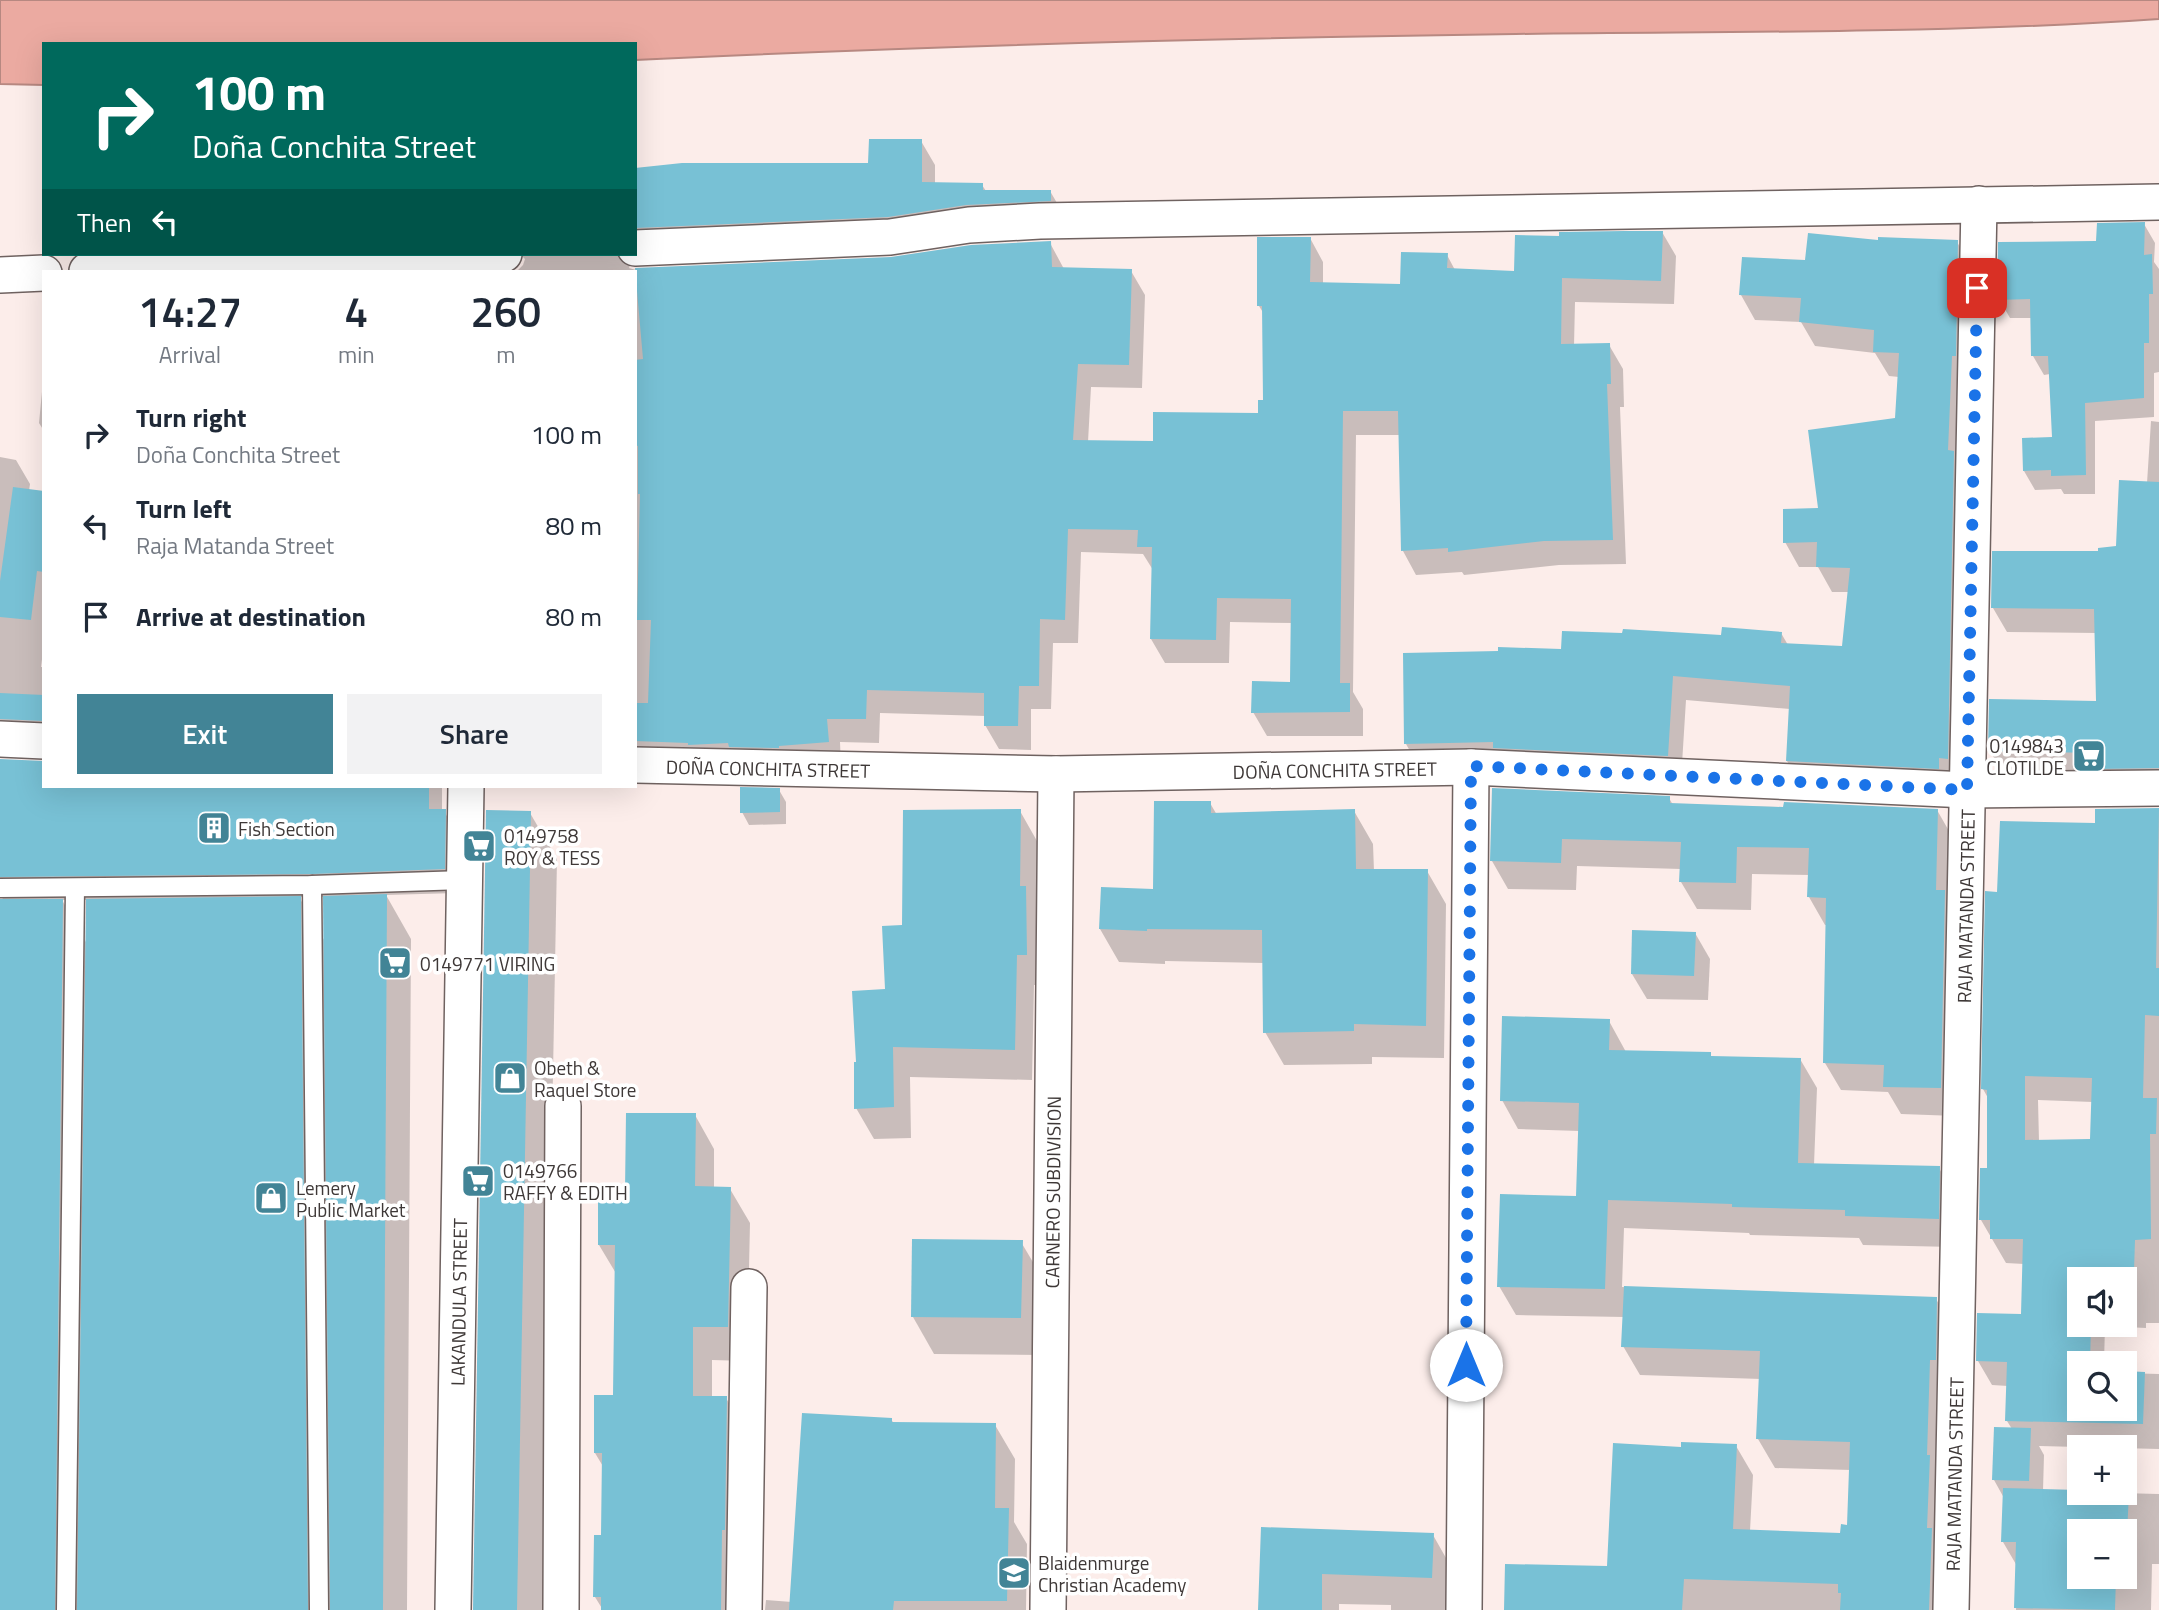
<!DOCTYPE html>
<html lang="en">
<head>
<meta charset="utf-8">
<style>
  :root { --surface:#fff; --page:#f2f2f3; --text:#1f2937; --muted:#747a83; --accent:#428496 }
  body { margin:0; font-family:"Titillium Web",sans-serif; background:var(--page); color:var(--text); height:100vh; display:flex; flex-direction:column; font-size:26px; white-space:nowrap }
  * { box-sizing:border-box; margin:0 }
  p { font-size:23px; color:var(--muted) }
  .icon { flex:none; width:38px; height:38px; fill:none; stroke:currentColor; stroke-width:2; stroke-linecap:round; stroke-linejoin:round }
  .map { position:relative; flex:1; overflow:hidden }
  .panel { position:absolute; left:42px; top:270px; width:595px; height:518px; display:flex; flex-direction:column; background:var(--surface); border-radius:0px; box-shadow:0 7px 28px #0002 }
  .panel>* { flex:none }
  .hud { position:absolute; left:42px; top:42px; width:595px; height:214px; border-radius:0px; box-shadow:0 7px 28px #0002; background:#00695c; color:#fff; overflow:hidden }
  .tools { position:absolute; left:2067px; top:1267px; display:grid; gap:14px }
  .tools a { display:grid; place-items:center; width:70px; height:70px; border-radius:0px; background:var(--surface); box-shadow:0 7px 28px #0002; font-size:35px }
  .pin { position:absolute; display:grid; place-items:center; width:60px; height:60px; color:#fff; margin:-30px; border-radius:14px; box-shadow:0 4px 10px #0006 }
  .me { position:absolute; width:77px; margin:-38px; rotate:0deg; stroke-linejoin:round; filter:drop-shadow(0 0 5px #0008) }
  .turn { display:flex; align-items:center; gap:24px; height:147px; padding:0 35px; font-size:32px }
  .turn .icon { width:91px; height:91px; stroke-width:2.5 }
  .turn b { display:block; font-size:49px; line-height:60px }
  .then { display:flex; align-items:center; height:66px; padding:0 35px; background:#0003; gap:14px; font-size:26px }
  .eta { display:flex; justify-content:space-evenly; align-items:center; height:119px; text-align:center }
  .eta b { font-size:42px; font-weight:600; line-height:49px }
  .primary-button { display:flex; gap:14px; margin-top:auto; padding:14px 35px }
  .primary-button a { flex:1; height:80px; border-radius:0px; background:var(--accent); color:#fff; font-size:28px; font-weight:600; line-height:80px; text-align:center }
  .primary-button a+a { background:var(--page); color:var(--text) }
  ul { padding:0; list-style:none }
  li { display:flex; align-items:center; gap:21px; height:91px; padding:0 35px }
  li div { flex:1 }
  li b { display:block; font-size:26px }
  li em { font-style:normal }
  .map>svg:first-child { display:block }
  .water { fill:#ebaaa1; stroke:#b78881; stroke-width:2 }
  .shadow { fill:#0003; fill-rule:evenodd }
  .building { fill:#78c1d5; fill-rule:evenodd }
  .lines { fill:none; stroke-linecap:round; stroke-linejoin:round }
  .lane-casing { stroke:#6f6260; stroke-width:21 }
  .street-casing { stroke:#6f6260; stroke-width:38 }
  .lane { stroke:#fff; stroke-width:18 }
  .street { stroke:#fff; stroke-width:35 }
  .route { stroke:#1a73e8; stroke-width:12; stroke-dasharray:0 21.6 }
  .labels { text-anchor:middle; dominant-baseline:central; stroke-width:7; stroke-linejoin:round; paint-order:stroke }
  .poi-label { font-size:19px; fill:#3e3837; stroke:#fff; text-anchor:start }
  .street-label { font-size:19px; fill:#3e3837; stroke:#fff }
</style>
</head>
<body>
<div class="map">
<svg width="2159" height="1610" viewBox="0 0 2159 1610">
  <rect width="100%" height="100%" fill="#fcedea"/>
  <!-- water -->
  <path class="water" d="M0,0H2159V19C1945,34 1730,31 1516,34C1222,38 929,46 635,60V44H44V85L0,84Z"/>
  <!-- shadow -->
  <g class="shadow">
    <polygon points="921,141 935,165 935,184 982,185 986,191 1050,191 1064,215 631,263 629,268 636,270 891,259 1050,243 1064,269 1131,271 1145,295 1142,388 1091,387 1088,442 1155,443 1260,415 1265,402 1264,314 1259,306 1310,238 1323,262 1323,284 1402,285 1447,255 1455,270 1516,273 1561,238 1662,232 1676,256 1674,304 1575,302 1574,346 1609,345 1623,369 1624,407 1620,407 1626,564 1559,565 1464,575 1462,572 1416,575 1403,551 1401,435 1356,435 1353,692 1363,709 1363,736 1267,736 1253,712 1292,684 1293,623 1230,622 1229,663 1165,663 1151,639 1153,570 1143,554 1081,552 1078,643 1053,643 1051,709 1031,709 1031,750 999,749 985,725 986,716 880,713 879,743 840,742 841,766 635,766 635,271 517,271 523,265 525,259 520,254 635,254 635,169 870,165"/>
    <polygon points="2144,224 2155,243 2154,262 2159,269 2159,372 2154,373 2154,417 2095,421 2095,494 2064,494 2061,489 2035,490 2024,471 2054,438 2050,374 2044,375 2033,356 2032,318 2010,318 1999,299 2098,243"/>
    <polygon points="1879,242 1957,242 1972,267 1961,783 1802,786 1787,761 1790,709 1686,700 1681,780 1420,769 1406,744 1562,651 1781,633 1788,645 1843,647 1849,592 1832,592 1818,567 1799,567 1785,542 1820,510 1897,420 1899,377 1889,376 1875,353 1815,346 1801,322 1755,320 1741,295 1807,261"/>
    <polygon points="44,371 44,431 39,423"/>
    <polygon points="2151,421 2159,422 2159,792 2004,775 1990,751 2098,703 2097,633 2007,632 1993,608 2100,553 2118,548 2147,483"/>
    <polygon points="0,457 16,460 30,484 29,491 44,493 44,644 41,667 44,667 44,744 0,748"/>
    <path d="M0,785L135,792V786H442V811H444L458,835L457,893L386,895L411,939L407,1610H0V901H4L0,894ZM299,897H325L326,943ZM62,900H88L87,944Z"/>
    <polygon points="779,790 786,802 786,824 749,825 742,812"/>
    <polygon points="1669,798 1673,805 1937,810 1953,838 1956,1116 1901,1114 1888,1092 1841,1090 1825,1063 1827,925 1825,925 1809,897 1810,875 1752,874 1751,910 1697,909 1681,882 1681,869 1577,866 1576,890 1508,889 1492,861"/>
    <polygon points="1210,803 1217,815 1354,811 1373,844 1374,871 1427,871 1446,904 1444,1058 1372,1057 1372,1064 1284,1065 1265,1032 1264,963 1165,961 1165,964 1119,962 1100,929 1154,891"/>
    <path d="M2159,810V1323H2146V1328L2105,1326L2104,1363H2079V1409H2124V1373L2159,1374V1449L2039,1446L2044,1455L2043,1491L2159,1494V1564H2152L2151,1610H2016L2017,1566L2003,1542L2004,1498L1994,1480L2012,1429L2007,1421L2008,1386L1992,1385L1978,1361L2023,1316L2024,1264L2006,1263L1981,1220L1989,1170L1988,1098L1983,1089L1999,893L2097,824V811ZM2038,1100L2093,1102L2091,1141H2039ZM2079,1279H2124V1325H2079ZM2079,1531H2124V1577H2079Z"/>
    <polygon points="1020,811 1037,841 1037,909 1042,918 1043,985 1034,985 1032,1080 910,1077 911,1138 874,1139 856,1108 904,926"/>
    <polygon points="530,813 557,859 543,1610 475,1610"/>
    <polygon points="1695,933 1710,959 1708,1000 1647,999 1632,974"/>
    <polygon points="1609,1021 1626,1052 1712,1058 1800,1059 1817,1088 1814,1165 1939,1168 1955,1197 1954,1247 1863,1245 1859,1238 1750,1235 1749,1233 1624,1228 1622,1287 1936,1299 1953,1328 1946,1610 1505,1610 1609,1568 1683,1448 1736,1446 1753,1475 1750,1531 1842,1535 1849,1527 1851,1470 1775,1468 1758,1439 1761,1379 1640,1375 1623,1346 1624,1317 1516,1315 1499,1286 1578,1197 1580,1131 1518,1129 1502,1100"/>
    <polygon points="695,1115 714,1149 714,1188 730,1189 750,1223 747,1361 712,1360 712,1398 726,1398 746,1432 740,1610 603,1610 595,1597 603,1537 604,1468 595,1453 615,1397 617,1275 599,1245 627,1193"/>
    <polygon points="1021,1242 1043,1279 1042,1355 934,1354 913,1317"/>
    <polygon points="891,1419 894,1424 995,1425 1015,1459 1014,1522 1027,1544 1026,1610 765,1610 766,1600 792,1602"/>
    <polygon points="1263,1529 1433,1535 1450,1565 1449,1610 1391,1610 1391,1605 1339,1604 1339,1610 1260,1610"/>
  </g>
  <!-- building -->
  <g class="building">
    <polygon points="869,139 922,139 922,182 983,183 983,190 1051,190 1051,201 966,205 888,217 635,228 635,168 682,163 868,163"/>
    <polygon points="2145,222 2144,255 2152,254 2153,294 2149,294 2149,343 2144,343 2144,398 2085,403 2086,475 2051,476 2051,470 2023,471 2022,438 2052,437 2048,356 2031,356 2030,299 1997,300 1998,242 2096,241 2097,223"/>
    <polygon points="1624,231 1663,231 1661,281 1562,278 1561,344 1610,343 1611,384 1607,384 1613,540 1544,541 1448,552 1448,548 1401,551 1398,411 1343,411 1340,683 1350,683 1350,712 1251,713 1252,681 1290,682 1291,599 1217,598 1216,640 1150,639 1152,547 1137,547 1138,530 1068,529 1065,620 1040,619 1039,686 1019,686 1018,726 984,726 984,693 867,690 866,719 827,719 829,742 779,746 779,748 729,747 728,743 688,745 688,743 635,741 635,703 648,703 651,620 637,620 640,494 638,494 638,446 635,445 635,360 643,359 635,268 891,257 971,245 1051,241 1052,267 1132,269 1129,365 1078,364 1073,440 1153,441 1153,412 1258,413 1258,400 1263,400 1262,306 1257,306 1257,237 1311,237 1310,282 1400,284 1401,252 1448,253 1447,268 1514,271 1515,235 1559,236 1559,232"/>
    <polygon points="1808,233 1878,240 1878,237 1958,240 1956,356 1952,356 1948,450 1954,451 1948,759 1939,758 1939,769 1786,761 1790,686 1673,676 1668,756 1493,748 1493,742 1404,744 1403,653 1498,651 1498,647 1561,649 1562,631 1622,633 1623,629 1721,635 1722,627 1782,632 1781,643 1842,646 1850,568 1816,567 1817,542 1783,543 1783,509 1818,508 1808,430 1895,418 1899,353 1873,352 1874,330 1799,322 1801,298 1739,295 1742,257 1805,260"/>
    <polygon points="2119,480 2159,482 2159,768 2095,769 2095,753 1988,751 1989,699 2096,701 2094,609 1991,608 1992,551 2098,551 2098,548 2116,546"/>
    <polygon points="13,487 44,491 44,572 37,571 31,620 0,617 0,581"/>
    <polygon points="0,693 44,695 44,721 0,719"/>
    <polygon points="0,759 44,761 44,786 429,786 429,809 446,809 445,869 312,874 0,877"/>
    <polygon points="740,787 780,788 780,812 740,813"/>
    <polygon points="1492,788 1670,796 1670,803 1783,807 1784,802 1938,809 1936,890 1945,890 1941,1088 1883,1087 1884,1065 1823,1063 1826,898 1807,897 1809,848 1737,847 1736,883 1679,882 1681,842 1562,839 1561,863 1490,861"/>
    <polygon points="1154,801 1211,801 1211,813 1355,809 1356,869 1428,869 1426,1026 1354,1024 1354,1031 1263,1033 1262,930 1147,929 1147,931 1099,929 1101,887 1153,889"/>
    <path d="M2159,808L2156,968H2159V1016L2145,1015L2143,1098H2157L2156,1134H2150L2151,1239L2135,1240L2133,1303H2124V1279H2079V1325H2091L2090,1363H2079V1409H2124V1371L2145,1372L2143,1424L2005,1421L2007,1362L1976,1361L1977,1313L2021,1314L2023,1239H1990V1220H1979L1980,1168H1987V1090L1981,1089L1985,891L1997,892L2000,821L2095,823V809ZM2025,1076L2092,1078L2090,1139L2025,1140Z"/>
    <polygon points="1021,809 1020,886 1026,886 1027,955 1017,955 1015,1050 893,1047 894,1107 854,1109 854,1062 856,1062 852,991 885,989 882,926 902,925 903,810"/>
    <polygon points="486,810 531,811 517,1610 473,1610"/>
    <polygon points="387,894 383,1610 330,1610 323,896"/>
    <polygon points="301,896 308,1610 77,1610 86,899"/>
    <polygon points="0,899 63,899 55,1610 0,1610"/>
    <polygon points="1632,930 1696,932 1694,976 1631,974"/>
    <polygon points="1502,1016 1610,1019 1609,1050 1711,1052 1711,1056 1801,1058 1798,1163 1940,1166 1939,1219 1845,1216 1845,1210 1732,1207 1732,1204 1608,1200 1605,1289 1497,1287 1500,1194 1576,1196 1579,1103 1500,1101"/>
    <polygon points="626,1113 696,1113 695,1186 731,1187 728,1327 693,1327 693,1396 727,1396 725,1530 722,1530 721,1610 601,1610 601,1597 593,1597 594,1535 601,1535 602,1453 594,1453 594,1395 613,1395 615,1245 598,1245 598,1191 625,1191"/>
    <polygon points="912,1239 1023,1240 1021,1318 911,1317"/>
    <polygon points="1624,1286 1937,1297 1936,1360 1930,1360 1927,1455 1930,1455 1927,1528 1932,1528 1929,1610 1840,1610 1841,1593 1838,1593 1838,1584 1684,1579 1682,1610 1504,1610 1505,1564 1607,1566 1613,1443 1681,1447 1681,1442 1737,1444 1733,1529 1840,1533 1841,1524 1847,1525 1850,1442 1756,1439 1760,1351 1621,1347"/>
    <polygon points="802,1413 892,1418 892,1422 996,1423 995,1508 1009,1508 1007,1601 894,1601 893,1610 789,1610"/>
    <polygon points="1994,1427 2031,1428 2029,1481 1992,1480"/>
    <polygon points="2003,1488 2079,1490 2079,1493 2129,1492 2125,1577 2124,1531 2079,1531 2079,1577 2116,1577 2115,1610 2014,1608 2016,1542 2001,1542"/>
    <polygon points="1261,1527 1434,1533 1432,1578 1322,1574 1322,1610 1258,1610"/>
  </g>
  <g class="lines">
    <defs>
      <g id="lane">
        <polyline points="312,885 319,1610"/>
        <polyline points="0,888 312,885 464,880"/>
        <polyline points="66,1610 75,888"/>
      </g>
      <g id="street">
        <polyline points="635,248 890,237 969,225 1040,221 2159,202"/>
        <polyline points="87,271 504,254"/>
        <polyline points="0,275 44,273"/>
        <polyline points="0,739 44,741"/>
        <path id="s1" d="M635,765L1056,774L1471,767L1967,790L2159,788"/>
        <path id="s2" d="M453,1610L466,786"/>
        <polyline points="561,1610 563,1106"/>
        <polyline points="744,1610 749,1287"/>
        <path id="s3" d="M1048,1610L1056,774"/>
        <polyline points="1464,1610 1471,767"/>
        <path id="s4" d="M1951,1610L1979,204"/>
      </g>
    </defs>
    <!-- lane casing -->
    <use href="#lane" class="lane-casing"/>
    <!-- street casing -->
    <use href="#street" class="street-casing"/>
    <!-- lane -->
    <use href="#lane" class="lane"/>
    <!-- street -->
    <use href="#street" class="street"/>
  </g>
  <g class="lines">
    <!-- route -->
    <polyline class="route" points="1466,1365 1471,766 1967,790 1977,288"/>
  </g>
  <!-- icons -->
  <defs>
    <symbol id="supermarket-square" viewBox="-11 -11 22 22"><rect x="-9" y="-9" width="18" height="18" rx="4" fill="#428496" stroke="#fff"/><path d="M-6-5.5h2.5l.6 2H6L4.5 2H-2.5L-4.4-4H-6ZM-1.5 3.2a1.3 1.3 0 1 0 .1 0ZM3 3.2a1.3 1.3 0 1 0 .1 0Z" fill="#fff"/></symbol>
    <symbol id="building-square" viewBox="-11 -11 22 22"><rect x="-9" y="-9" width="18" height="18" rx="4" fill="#428496" stroke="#fff"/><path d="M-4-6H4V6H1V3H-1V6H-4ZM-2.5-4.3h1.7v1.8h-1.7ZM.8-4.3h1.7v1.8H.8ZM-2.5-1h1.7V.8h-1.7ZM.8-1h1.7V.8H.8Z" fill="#fff"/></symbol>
    <symbol id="shop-square" viewBox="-11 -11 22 22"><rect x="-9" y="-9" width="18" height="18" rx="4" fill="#428496" stroke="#fff"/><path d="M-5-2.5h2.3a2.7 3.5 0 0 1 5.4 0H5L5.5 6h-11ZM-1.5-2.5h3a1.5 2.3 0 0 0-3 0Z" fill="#fff"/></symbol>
    <symbol id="school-square" viewBox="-11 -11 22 22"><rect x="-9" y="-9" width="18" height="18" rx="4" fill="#428496" stroke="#fff"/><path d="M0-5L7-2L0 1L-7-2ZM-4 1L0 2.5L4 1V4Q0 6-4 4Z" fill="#fff"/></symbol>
  </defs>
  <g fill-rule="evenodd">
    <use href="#supermarket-square" x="2070" y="737" width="38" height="38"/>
    <use href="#building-square" x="195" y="809" width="38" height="38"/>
    <use href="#supermarket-square" x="460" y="827" width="38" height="38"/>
    <use href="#supermarket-square" x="376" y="944" width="38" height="38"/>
    <use href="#shop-square" x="491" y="1059" width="38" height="38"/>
    <use href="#supermarket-square" x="459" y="1162" width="38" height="38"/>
    <use href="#shop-square" x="252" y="1179" width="38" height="38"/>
    <use href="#school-square" x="995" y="1554" width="38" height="38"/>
  </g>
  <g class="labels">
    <!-- poi labels -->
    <g class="poi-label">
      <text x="2064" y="745" text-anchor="end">0149843<tspan x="2064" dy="22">CLOTILDE</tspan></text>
      <text x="238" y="828">Fish Section</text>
      <text x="504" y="835">0149758<tspan x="504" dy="22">ROY &amp; TESS</tspan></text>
      <text x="420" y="963">0149771 VIRING</text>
      <text x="534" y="1067">Obeth &amp;<tspan x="534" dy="22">Raquel Store</tspan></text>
      <text x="503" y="1170">0149766<tspan x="503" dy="22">RAFFY &amp; EDITH</tspan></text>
      <text x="296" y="1187">Lemery<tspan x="296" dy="22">Public Market</tspan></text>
      <text x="1038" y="1562">Blaidenmurge<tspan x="1038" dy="22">Christian Academy</tspan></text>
    </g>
    <!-- street labels -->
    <g class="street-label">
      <text stroke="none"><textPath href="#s1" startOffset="133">DOÑA CONCHITA STREET</textPath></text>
      <text stroke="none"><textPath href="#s1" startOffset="700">DOÑA CONCHITA STREET</textPath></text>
      <text stroke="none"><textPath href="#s4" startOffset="704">RAJA MATANDA STREET</textPath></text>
      <text stroke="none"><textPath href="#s3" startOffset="418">CARNERO SUBDIVISION</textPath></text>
      <text stroke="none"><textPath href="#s2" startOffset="308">LAKANDULA STREET</textPath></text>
      <text stroke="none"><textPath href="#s4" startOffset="136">RAJA MATANDA STREET</textPath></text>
    </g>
  </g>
</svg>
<div class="tools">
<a><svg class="icon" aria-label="sound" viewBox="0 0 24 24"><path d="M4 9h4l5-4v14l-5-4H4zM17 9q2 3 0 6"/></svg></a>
<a><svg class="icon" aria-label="search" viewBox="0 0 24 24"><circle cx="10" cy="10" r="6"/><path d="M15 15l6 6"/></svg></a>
<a>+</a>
<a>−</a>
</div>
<div class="pin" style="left:1977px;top:288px;background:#d93025"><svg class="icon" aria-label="arrive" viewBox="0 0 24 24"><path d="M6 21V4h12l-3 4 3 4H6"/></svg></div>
<svg class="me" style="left:1466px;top:1365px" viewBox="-20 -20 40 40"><circle r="19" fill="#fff"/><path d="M0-13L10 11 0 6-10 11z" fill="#1a73e8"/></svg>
<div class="hud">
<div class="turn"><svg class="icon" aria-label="right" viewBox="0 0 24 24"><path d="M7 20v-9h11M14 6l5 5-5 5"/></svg><div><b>100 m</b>Doña Conchita Street</div></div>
<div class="then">Then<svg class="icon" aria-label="left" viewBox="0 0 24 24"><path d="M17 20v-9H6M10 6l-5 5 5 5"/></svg></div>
</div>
<section class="panel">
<div class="eta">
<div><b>14:27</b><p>Arrival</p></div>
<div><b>4</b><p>min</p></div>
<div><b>260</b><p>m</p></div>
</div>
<ul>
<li><svg class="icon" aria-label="right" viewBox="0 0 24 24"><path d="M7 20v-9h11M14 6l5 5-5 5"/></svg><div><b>Turn right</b><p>Doña Conchita Street</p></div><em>100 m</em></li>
<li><svg class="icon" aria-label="left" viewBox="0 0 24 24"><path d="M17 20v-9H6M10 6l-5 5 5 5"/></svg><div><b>Turn left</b><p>Raja Matanda Street</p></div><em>80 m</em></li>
<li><svg class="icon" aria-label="arrive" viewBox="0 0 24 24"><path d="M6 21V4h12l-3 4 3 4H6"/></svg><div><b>Arrive at destination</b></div><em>80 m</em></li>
</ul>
<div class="primary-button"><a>Exit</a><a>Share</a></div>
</section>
</div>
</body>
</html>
